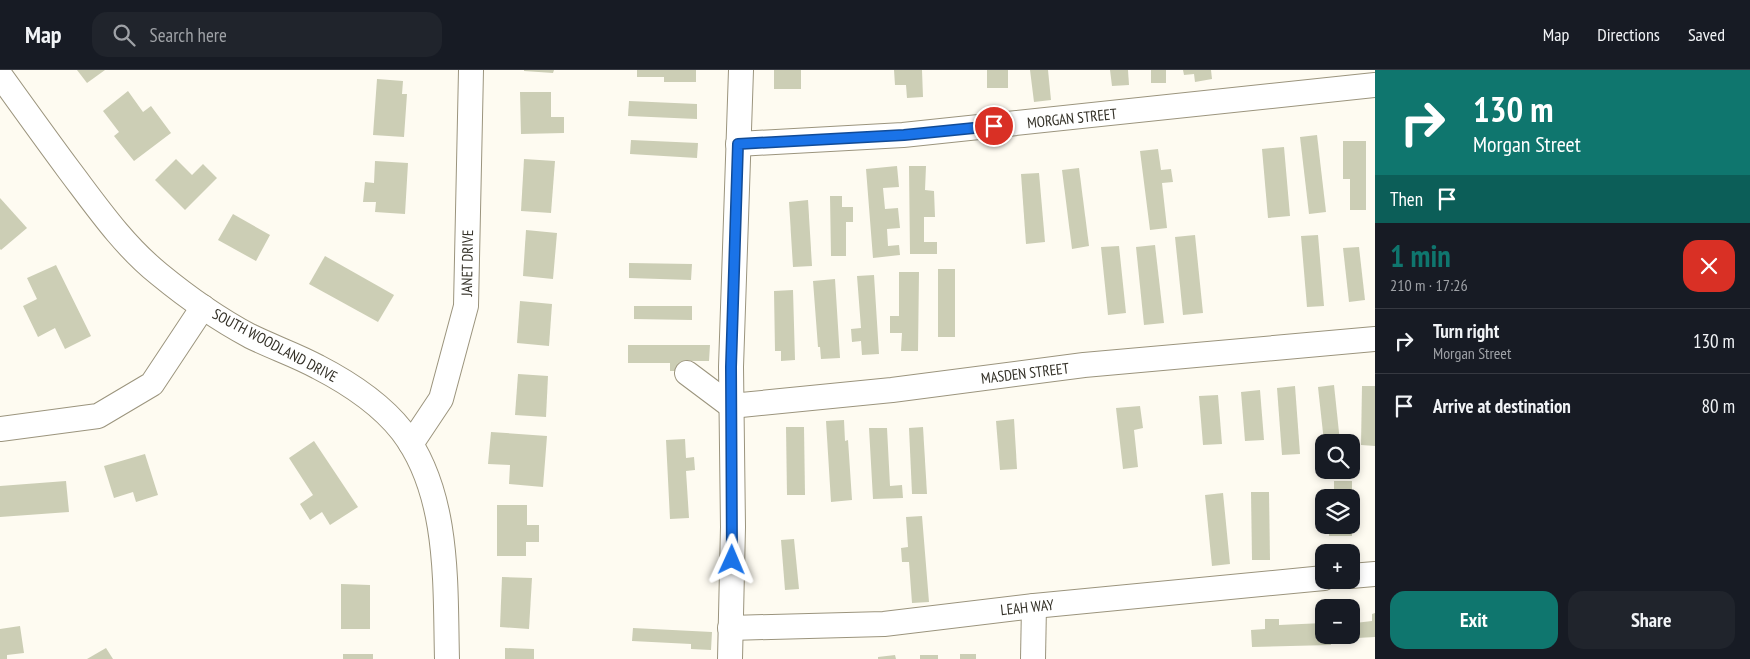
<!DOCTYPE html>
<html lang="en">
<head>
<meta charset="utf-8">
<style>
  :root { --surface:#171b24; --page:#20242c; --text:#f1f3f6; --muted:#9ea1a6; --line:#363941; --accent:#0f766e }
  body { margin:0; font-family:"PT Sans Narrow",sans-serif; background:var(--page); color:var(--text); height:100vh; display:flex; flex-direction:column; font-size:19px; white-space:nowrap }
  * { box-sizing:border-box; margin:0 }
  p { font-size:16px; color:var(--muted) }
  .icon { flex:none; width:28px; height:28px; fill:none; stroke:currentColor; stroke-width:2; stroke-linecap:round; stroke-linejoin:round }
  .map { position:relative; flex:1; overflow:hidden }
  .side { display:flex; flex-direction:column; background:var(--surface); width:375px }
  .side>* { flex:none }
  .hud { background:#0f766e; color:#fff; overflow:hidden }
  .buttons { position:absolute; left:1315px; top:364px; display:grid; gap:10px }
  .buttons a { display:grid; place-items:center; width:45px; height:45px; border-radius:10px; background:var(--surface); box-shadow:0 2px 8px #0003; font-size:25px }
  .pin { position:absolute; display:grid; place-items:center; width:42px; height:42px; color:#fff; margin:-21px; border:2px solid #fff; border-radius:50%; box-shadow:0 1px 5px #0007 }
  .me { position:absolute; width:55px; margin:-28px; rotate:1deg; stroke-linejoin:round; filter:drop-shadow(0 0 4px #0008) }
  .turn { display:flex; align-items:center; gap:18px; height:105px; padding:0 15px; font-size:22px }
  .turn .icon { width:65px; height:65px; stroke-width:2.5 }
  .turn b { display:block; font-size:35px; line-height:42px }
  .then { display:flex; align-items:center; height:48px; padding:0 15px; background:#0003; gap:10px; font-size:19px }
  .round { display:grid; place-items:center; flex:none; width:52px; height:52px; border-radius:15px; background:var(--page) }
  .summary { display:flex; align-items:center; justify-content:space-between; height:85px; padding:0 15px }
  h1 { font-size:30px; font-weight:800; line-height:38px; color:var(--accent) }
  .button { display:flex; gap:10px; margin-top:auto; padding:10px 15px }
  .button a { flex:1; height:58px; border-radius:15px; background:var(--accent); color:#fff; font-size:20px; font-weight:800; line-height:58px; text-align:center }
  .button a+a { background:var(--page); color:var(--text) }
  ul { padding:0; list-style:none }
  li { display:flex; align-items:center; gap:15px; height:65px; padding:0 15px; border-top:1px solid var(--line) }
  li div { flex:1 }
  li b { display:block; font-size:19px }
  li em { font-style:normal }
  header { display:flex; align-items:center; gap:30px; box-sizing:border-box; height:70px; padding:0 25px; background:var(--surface); border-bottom:1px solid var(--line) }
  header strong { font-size:24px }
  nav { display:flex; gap:28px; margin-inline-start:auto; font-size:18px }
  .search { width:350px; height:45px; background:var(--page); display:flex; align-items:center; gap:12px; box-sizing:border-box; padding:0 18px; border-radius:15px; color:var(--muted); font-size:19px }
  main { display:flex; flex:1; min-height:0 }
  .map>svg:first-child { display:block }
  .building { fill:#ccceb5 }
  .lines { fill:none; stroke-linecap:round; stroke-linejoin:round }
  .street-casing { stroke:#9b947d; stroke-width:26 }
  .street { stroke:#fff; stroke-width:24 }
  .route-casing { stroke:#114b97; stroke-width:12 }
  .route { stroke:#1a73e8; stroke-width:9 }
  .labels { text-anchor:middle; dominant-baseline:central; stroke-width:4.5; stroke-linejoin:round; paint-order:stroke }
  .street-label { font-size:15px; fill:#333027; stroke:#fff }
</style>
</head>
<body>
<header>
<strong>Map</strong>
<div class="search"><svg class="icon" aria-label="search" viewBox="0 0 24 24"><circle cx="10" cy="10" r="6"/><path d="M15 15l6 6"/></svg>Search here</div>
<nav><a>Map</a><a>Directions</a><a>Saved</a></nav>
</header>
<main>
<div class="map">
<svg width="1375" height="589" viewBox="0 0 1375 589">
  <rect width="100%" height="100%" fill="#fefbf1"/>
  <!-- building -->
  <g class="building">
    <polygon points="77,0 105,0 87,13"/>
    <polygon points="524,0 554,0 553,3 524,1"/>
    <polygon points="637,0 696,0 696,12 664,12 664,7 637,7"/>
    <rect x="774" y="0" width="27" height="19"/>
    <polygon points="894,0 922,0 923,27 907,28 906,15 895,15"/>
    <rect x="987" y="0" width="21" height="18"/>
    <polygon points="1030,0 1048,0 1051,30 1034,32"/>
    <polygon points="1110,0 1128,0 1129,15 1112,16"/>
    <rect x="1151" y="0" width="15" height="13"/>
    <polygon points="1183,0 1211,0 1212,9 1195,12 1194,4 1184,5"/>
    <polygon points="377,9 403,11 402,24 407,24 404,67 373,65"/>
    <polygon points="128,21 143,42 151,36 171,63 134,91 114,66 119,62 103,41"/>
    <polygon points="520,22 551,22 551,47 564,47 564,63 521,64"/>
    <polygon points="629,31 697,34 697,49 628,46"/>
    <polygon points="1317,65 1326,142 1309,144 1300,67"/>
    <polygon points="631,70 698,73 697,88 630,84"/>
    <polygon points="1343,71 1366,71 1366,140 1350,140 1350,109 1343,109"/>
    <polygon points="1284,77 1290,146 1268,148 1262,79"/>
    <polygon points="1158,79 1161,100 1171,99 1173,112 1162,113 1167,158 1150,160 1140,81"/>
    <polygon points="176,89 192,105 203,94 217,108 185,140 155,110"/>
    <polygon points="524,89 555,91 551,143 521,141"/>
    <polygon points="375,91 408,93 405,144 375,142 376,132 363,132 365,112 374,113"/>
    <polygon points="897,96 899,117 883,118 885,139 898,138 900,158 887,159 888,176 899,175 900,185 873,188 866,99"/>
    <polygon points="909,96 926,96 925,120 934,121 935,147 924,147 924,172 937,172 937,184 910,184"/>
    <polygon points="1079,98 1089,176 1072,179 1062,100"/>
    <polygon points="1039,103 1045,172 1026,174 1021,104"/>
    <polygon points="830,126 842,126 842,137 853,137 853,152 846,152 846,186 831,186"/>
    <polygon points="0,128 27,158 1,180 0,179"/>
    <polygon points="808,130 812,196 793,197 789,132"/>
    <polygon points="233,144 270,165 256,191 218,170"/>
    <polygon points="526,160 557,163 553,209 523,206"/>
    <polygon points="1195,165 1203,243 1183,245 1175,167"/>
    <polygon points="1318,165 1324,236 1307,237 1301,166"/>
    <polygon points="1155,175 1164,253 1144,255 1136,177"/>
    <polygon points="1119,176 1126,243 1108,245 1101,177"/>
    <polygon points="1359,177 1365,230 1349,232 1343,178"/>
    <polygon points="325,186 394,225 378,252 309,214"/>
    <polygon points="629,193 692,194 691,210 629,208"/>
    <polygon points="56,195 91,266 65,279 55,258 38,267 23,236 37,229 27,208"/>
    <rect x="938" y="199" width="17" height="68"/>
    <polygon points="899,202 919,202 918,281 901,281 902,263 890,263 890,246 899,246"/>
    <polygon points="874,205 879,284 862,285 861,271 852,272 851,259 861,258 857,206"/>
    <polygon points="835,209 840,288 821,289 820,277 818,277 813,211"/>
    <polygon points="793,220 795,290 781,291 781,281 775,281 774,221"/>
    <polygon points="520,231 552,234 549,276 517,273"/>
    <polygon points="634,236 692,236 692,250 634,249"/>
    <polygon points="628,275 710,275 709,291 692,291 692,301 670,301 670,293 628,293"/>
    <polygon points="518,304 548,306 546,347 515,345"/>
    <polygon points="1334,315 1340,372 1324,372 1318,317"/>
    <polygon points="1295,316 1300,384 1282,385 1277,318"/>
    <polygon points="1362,316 1375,316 1375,376 1361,375"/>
    <polygon points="1260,320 1264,370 1245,371 1241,322"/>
    <polygon points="1218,325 1222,374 1203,375 1199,326"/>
    <polygon points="1140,336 1143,358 1134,360 1138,397 1123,399 1116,338"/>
    <polygon points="1014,349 1017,399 1000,400 996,351"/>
    <polygon points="844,350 845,371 848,370 852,430 831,432 826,351"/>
    <polygon points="786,357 804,357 805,425 787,425"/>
    <polygon points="923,357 927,424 912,424 909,358"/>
    <polygon points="869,358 887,358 890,416 902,415 903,428 873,429"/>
    <polygon points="491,362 547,366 543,417 509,414 510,395 488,394"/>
    <polygon points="685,369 686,388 694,387 695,400 686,401 689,448 670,449 666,370"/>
    <polygon points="314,371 358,437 330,455 322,442 310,450 300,434 313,425 289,388"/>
    <polygon points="145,384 158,425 136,432 133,422 114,428 104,396"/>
    <polygon points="66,411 69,442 0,447 0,416"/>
    <rect x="1334" y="411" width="18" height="17"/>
    <polygon points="1251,422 1269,422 1270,490 1252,490"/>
    <polygon points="1223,423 1230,494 1212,496 1205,425"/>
    <polygon points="497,435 527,435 527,455 539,455 539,472 526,472 526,486 497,486"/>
    <polygon points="922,446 929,532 912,533 909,492 902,492 901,478 908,477 906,447"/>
    <rect x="1329" y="455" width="23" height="11"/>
    <polygon points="794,469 799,519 785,520 781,470"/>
    <polygon points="502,507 532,508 529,559 500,557"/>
    <polygon points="341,514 370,515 370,559 341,559"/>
    <polygon points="1375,543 1375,567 1357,568 1355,553 1372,551 1372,544"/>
    <polygon points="1265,549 1279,549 1279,555 1324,553 1324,565 1330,565 1331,575 1252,577 1251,560 1265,559"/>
    <polygon points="20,556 24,583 7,585 7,589 0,589 0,559"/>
    <polygon points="633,558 712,562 711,580 691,579 691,574 632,571"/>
    <polygon points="106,578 113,589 87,589"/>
    <polygon points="505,578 534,579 534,589 505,589"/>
    <rect x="343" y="584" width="30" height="5"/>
    <rect x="960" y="584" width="16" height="5"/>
    <polygon points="895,585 896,589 878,589 878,587"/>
    <rect x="920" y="585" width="18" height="4"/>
  </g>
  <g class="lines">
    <defs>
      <g id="street">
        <path d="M0,5C23,37 46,69 69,100C97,137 123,175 159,204C187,227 218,249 250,266C272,277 296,285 318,297C349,313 380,333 402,361C450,424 445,514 447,589"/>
        <polyline points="738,74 903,65 1375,15"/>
        <polyline points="687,303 731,336 892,320 1084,295 1375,269"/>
        <polyline points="0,359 98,346 152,314 203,237"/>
        <polyline points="411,374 441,329 466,236 471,0"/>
        <polyline points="1351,506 1375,504"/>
        <polyline points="730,558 884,554 1034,536 1324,508"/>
        <polyline points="730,589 733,457 731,297 741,0"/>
        <polyline points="1033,589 1034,536"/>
      </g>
    </defs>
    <!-- street casing -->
    <use href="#street" class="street-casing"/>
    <!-- street -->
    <use href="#street" class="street"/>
  </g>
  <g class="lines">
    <defs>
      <polyline id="route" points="732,490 731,297 738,74 904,65 994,56"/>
    </defs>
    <!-- route casing -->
    <use href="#route" class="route-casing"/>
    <!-- route -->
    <use href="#route" class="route"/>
  </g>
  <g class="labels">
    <!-- street labels -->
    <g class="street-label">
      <text transform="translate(1072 48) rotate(-6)">MORGAN STREET</text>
      <text transform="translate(467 193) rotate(-89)">JANET DRIVE</text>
      <text transform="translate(275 275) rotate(28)">SOUTH WOODLAND DRIVE</text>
      <text transform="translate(1025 303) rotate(-7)">MASDEN STREET</text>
      <text transform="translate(1027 537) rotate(-6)">LEAH WAY</text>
    </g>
  </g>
</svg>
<div class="buttons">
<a><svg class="icon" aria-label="search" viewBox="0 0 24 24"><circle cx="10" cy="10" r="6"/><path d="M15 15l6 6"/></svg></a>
<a><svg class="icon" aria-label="layers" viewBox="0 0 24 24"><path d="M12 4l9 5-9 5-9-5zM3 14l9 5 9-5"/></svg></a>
<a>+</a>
<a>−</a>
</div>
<div class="pin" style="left:994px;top:56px;background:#d93025"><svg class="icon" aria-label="arrive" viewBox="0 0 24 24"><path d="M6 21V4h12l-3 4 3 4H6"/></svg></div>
<svg class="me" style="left:732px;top:490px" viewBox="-20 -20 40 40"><path d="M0-17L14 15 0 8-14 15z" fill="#1a73e8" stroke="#fff" stroke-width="4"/></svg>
</div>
<section class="side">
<div class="hud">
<div class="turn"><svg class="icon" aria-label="right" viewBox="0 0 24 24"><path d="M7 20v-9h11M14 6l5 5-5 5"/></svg><div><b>130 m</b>Morgan Street</div></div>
<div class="then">Then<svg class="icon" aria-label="arrive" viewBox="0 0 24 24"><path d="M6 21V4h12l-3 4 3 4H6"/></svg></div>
</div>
<div class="summary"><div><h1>1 min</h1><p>210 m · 17:26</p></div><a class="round" style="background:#d93025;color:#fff"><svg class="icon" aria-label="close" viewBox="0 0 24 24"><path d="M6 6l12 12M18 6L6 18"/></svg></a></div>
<ul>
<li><svg class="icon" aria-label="right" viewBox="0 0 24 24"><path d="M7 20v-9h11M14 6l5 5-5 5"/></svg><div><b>Turn right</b><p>Morgan Street</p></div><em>130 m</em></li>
<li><svg class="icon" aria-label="arrive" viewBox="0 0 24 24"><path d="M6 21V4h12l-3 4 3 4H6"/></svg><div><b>Arrive at destination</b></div><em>80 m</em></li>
</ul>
<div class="button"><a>Exit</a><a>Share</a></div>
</section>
</main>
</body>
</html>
